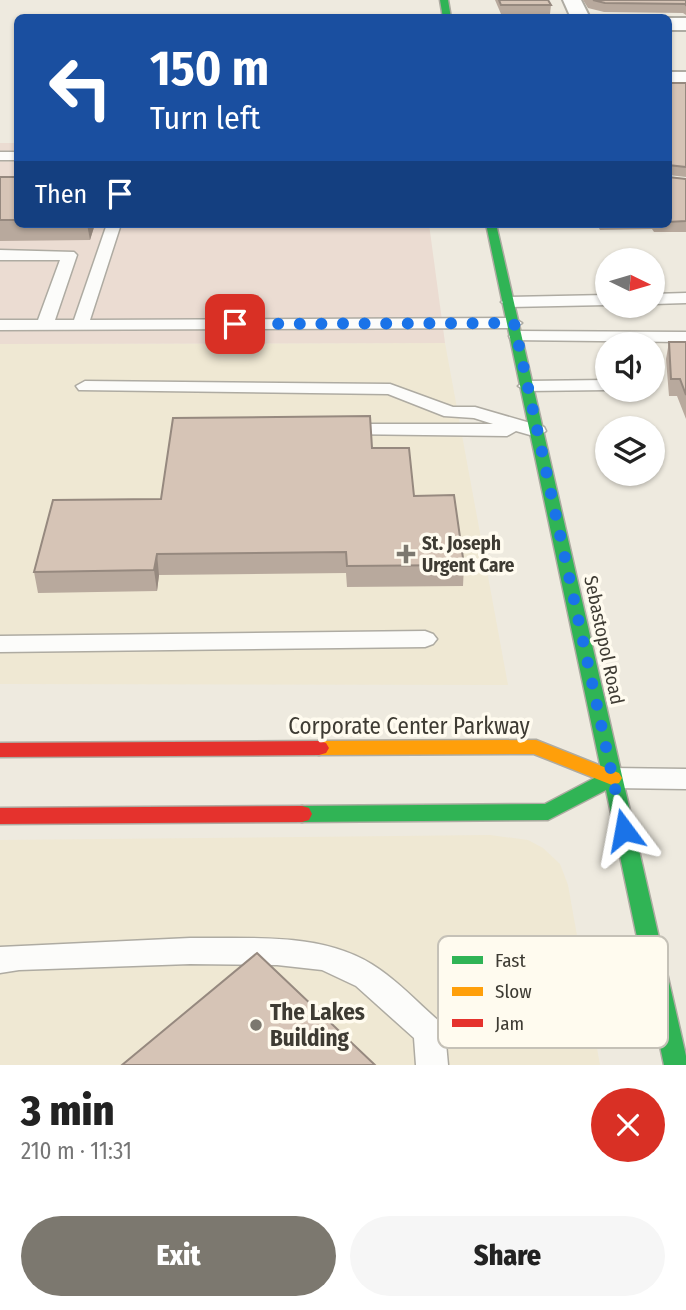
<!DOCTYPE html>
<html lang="en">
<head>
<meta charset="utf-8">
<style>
  :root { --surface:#fff; --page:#f6f6f6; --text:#222; --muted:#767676; --accent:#7c786f }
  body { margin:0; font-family:"Fira Sans Condensed",sans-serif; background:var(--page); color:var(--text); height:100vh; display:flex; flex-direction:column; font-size:26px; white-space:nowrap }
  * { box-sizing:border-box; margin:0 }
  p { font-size:23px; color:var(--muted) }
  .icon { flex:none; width:38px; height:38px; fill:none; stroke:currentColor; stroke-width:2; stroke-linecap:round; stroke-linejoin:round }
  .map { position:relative; height:1065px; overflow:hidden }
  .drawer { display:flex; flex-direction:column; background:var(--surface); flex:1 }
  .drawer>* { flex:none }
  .hud { position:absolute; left:14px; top:14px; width:658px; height:214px; border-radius:10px; box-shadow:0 2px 5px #0004; background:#1a4fa0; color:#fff; overflow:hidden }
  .needle { width:46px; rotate:95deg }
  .controls { position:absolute; left:595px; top:248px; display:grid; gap:14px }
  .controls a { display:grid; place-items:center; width:70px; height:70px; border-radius:50%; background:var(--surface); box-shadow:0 2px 5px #0004; font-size:35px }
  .pin { position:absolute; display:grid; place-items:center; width:60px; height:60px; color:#fff; margin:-30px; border-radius:14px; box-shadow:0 4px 10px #0006 }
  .me { position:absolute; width:77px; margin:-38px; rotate:347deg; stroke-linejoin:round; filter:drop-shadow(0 0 5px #0008) }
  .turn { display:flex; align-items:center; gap:24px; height:147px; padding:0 21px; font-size:32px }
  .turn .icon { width:91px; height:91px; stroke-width:2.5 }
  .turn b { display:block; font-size:49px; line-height:60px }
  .then { display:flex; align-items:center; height:66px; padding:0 21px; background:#0003; gap:14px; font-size:26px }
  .round { display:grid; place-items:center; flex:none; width:74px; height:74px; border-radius:37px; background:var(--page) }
  .headline { display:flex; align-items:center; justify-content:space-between; height:119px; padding:0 21px }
  h1 { font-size:42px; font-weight:800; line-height:52px }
  .button { display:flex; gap:14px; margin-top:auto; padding:14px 21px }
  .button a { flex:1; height:80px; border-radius:42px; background:var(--accent); color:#fff; font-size:28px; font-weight:800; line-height:80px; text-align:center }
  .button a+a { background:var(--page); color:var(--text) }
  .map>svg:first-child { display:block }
  .built { fill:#efe8d3 }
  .industrial { fill:#ebdcd2 }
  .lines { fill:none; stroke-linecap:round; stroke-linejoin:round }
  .lane-casing { stroke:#aeaba2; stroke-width:3 }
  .street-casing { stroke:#aeaba2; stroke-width:4 }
  .fast-casing { stroke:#aeaba2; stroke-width:3 }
  .slow-casing { stroke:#aeaba2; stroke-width:3 }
  .jam-casing { stroke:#aeaba2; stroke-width:3 }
  .lane { fill:#fcfcfa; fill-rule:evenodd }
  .street { fill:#fcfcfa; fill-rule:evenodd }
  .fast { fill:#30b455; fill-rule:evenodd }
  .slow { fill:#ff9f0a; fill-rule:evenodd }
  .jam { fill:#e5322d; fill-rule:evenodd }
  .wall { fill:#b8a99d }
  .shaded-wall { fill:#96897f }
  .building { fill:#d6c4b6; stroke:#96897f; stroke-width:2 }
  .route { stroke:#1a73e8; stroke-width:12; stroke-dasharray:0 21.6 }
  .poi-dot { fill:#7c786f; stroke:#fffbef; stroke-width:2.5 }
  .labels { text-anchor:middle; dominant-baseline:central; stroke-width:7; stroke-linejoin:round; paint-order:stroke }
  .poi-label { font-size:19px; font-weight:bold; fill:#3e3b33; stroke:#fffbef; text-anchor:start }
  .street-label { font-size:19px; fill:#3e3b33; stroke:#fffbef }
  .near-street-label { font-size:23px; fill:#3e3b33; stroke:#fffbef }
  .near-poi-label { font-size:23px; font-weight:bold; fill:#3e3b33; stroke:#fffbef; text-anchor:start }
  .key { fill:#fffbef; stroke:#c5c1b7; stroke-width:2 }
  .key-label { font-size:19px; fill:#3e3b33 }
</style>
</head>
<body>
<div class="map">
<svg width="686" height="1065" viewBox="0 0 686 1065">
  <rect width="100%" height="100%" fill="#eeeadf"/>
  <!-- built -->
  <g class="built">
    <polygon points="445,343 508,685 0,684 0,344"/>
    <polygon points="490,835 528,840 543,848 560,864 568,885 600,1065 0,1065 0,840"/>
  </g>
  <!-- industrial -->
  <polygon class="industrial" points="0,143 17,143 18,224 429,224 445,343 0,344"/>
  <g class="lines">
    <defs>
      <g id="lane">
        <rect x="0" y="152" width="18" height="8"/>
        <polygon points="107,224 121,224 90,320 514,318 522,323 514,328 0,330 0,320 38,320 60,260 0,260 0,250 74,252 77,255 55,320 74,320"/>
        <polygon points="686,293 686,303 653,304 653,294"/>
        <polygon points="607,295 607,305 509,307 501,302 509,297"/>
        <polygon points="517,331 686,332 686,342 511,340 509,336"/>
        <polygon points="607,380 607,390 527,391 518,386 527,381"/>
        <polygon points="85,381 390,384 453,407 475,407 544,427 546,431 537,437 516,431 507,436 343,434 336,432 334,428 336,424 493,424 474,418 444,416 388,394 79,390 76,386"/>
        <polygon points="425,631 433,634 437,639 433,644 425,647 0,652 0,636"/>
        <polygon points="612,768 686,769 686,789 612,788 603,785 599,778 603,771"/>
        <path d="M190,938C251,939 326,931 379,969C401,984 420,1005 440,1022L445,1032L448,1065H416L414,1038L356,986L322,970L277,965L190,964L19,970L0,973V947Z"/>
      </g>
      <g id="street">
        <polygon points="563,0 581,0 590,18 571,18"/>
        <rect x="668" y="18" width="18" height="12"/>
        <rect x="668" y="72" width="18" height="12"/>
      </g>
      <g id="fast">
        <polygon points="440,0 448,0 451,18 443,18"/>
        <polygon points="486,224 496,224 686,1056 686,1065 664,1065 606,790 548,820 302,822 295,820 292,814 295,808 302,806 545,804 602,774"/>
      </g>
      <polygon id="slow" points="536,740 619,773 622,778 619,783 612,785 534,754 319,755 312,753 309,748 312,743 319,741"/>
      <g id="jam">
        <polygon points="319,741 326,743 329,748 326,753 319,755 0,757 0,743"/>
        <polygon points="302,806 309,808 312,814 309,820 302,822 0,824 0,808"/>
      </g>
    </defs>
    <!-- lane casing -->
    <use href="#lane" class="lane-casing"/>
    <!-- street casing -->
    <use href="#street" class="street-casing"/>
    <!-- fast casing -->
    <use href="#fast" class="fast-casing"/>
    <!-- slow casing -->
    <use href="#slow" class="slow-casing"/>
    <!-- jam casing -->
    <use href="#jam" class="jam-casing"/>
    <!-- lane -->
    <use href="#lane" class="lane"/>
    <!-- street -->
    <use href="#street" class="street"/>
    <!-- fast -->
    <use href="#fast" class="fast"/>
    <!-- slow -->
    <use href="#slow" class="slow"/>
    <!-- jam -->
    <use href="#jam" class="jam"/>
  </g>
  <!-- wall -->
  <g class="wall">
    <polygon points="495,0 548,0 551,5 550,14 501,14"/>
    <polygon points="583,0 686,0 686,15 683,13 604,12 588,8"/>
    <polygon points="668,83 686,83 686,177 668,175"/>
    <polygon points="0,177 18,177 18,224 95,224 90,240 0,241"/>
    <polygon points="668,177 686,179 686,232 654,232 652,229 600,230 597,224 668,224"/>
    <polygon points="669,342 686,342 686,419 677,396 669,396 666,359"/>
    <polygon points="414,496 464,565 463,586 347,587 346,573 159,575 157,591 38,593 34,572 161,499"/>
  </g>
  <!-- shaded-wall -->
  <g class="shaded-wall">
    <polygon points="87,224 95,224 90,240"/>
    <polygon points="157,554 159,575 157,591 154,570"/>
  </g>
  <!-- building -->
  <g class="building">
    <polygon points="499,0 548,0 551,5 501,5"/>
    <polygon points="593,0 686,0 686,5 685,4 605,3"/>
    <polygon points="668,83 686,83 686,167 668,165"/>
    <rect x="0" y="177" width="18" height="43"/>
    <polygon points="668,177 686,179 686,221 668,222"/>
    <polygon points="669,342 686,342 686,395 680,379 671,379"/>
    <polygon points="370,416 372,448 409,448 414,496 454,495 464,565 347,566 346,552 157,554 154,570 34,572 53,500 161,499 173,418"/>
    <polygon points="257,953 375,1065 122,1065"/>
  </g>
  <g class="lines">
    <!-- route -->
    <polyline class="route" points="235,324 514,323 624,830"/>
  </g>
  <!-- markers -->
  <g class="poi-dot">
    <path d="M402.5 543.5h7v7h7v7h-7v7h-7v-7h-7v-7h7z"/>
    <circle cx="256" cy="1025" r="7"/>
  </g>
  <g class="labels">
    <!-- poi labels -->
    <g class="poi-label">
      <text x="422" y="543">St. Joseph<tspan x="422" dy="22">Urgent Care</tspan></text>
    </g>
    <!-- street labels -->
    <g class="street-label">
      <text transform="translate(604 640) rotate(78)">Sebastopol Road</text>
    </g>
    <!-- near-street labels -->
    <g class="near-street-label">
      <text x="409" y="726">Corporate Center Parkway</text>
    </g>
    <!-- near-poi labels -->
    <g class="near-poi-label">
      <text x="270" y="1012">The Lakes<tspan x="270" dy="26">Building</tspan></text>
    </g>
  </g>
  <!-- legend -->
  <rect x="438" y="936" width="230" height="112" rx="10" class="key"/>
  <rect x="452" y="956" width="31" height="8" fill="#30b455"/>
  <rect x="452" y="987" width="31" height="9" fill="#ff9f0a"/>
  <rect x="452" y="1019" width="31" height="8" fill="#e5322d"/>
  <g class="key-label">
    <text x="495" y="967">Fast</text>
    <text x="495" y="998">Slow</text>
    <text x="495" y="1030">Jam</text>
  </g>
</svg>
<div class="controls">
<a><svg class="needle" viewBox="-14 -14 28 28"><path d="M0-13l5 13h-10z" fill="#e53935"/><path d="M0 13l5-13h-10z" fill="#767676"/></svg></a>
<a><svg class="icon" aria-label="sound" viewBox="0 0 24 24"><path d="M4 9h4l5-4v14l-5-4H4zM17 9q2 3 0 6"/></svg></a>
<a><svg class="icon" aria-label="layers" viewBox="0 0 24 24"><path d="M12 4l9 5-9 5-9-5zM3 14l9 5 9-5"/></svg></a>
</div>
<div class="pin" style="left:235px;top:324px;background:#d93025"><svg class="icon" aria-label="arrive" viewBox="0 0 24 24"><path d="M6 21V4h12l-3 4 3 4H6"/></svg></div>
<svg class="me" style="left:624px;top:830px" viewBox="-20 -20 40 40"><path d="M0-17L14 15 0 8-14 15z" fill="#1a73e8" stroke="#fff" stroke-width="4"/></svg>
<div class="hud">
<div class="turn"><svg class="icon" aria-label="left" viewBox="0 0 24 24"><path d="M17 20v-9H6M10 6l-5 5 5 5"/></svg><div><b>150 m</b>Turn left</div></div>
<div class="then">Then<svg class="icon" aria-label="arrive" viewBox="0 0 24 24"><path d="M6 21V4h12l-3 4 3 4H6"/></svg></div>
</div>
</div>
<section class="drawer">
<div class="headline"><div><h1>3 min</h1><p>210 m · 11:31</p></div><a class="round" style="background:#d93025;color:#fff"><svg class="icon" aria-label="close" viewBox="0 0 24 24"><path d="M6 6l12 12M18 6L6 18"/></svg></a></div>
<div class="button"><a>Exit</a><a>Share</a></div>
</section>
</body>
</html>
